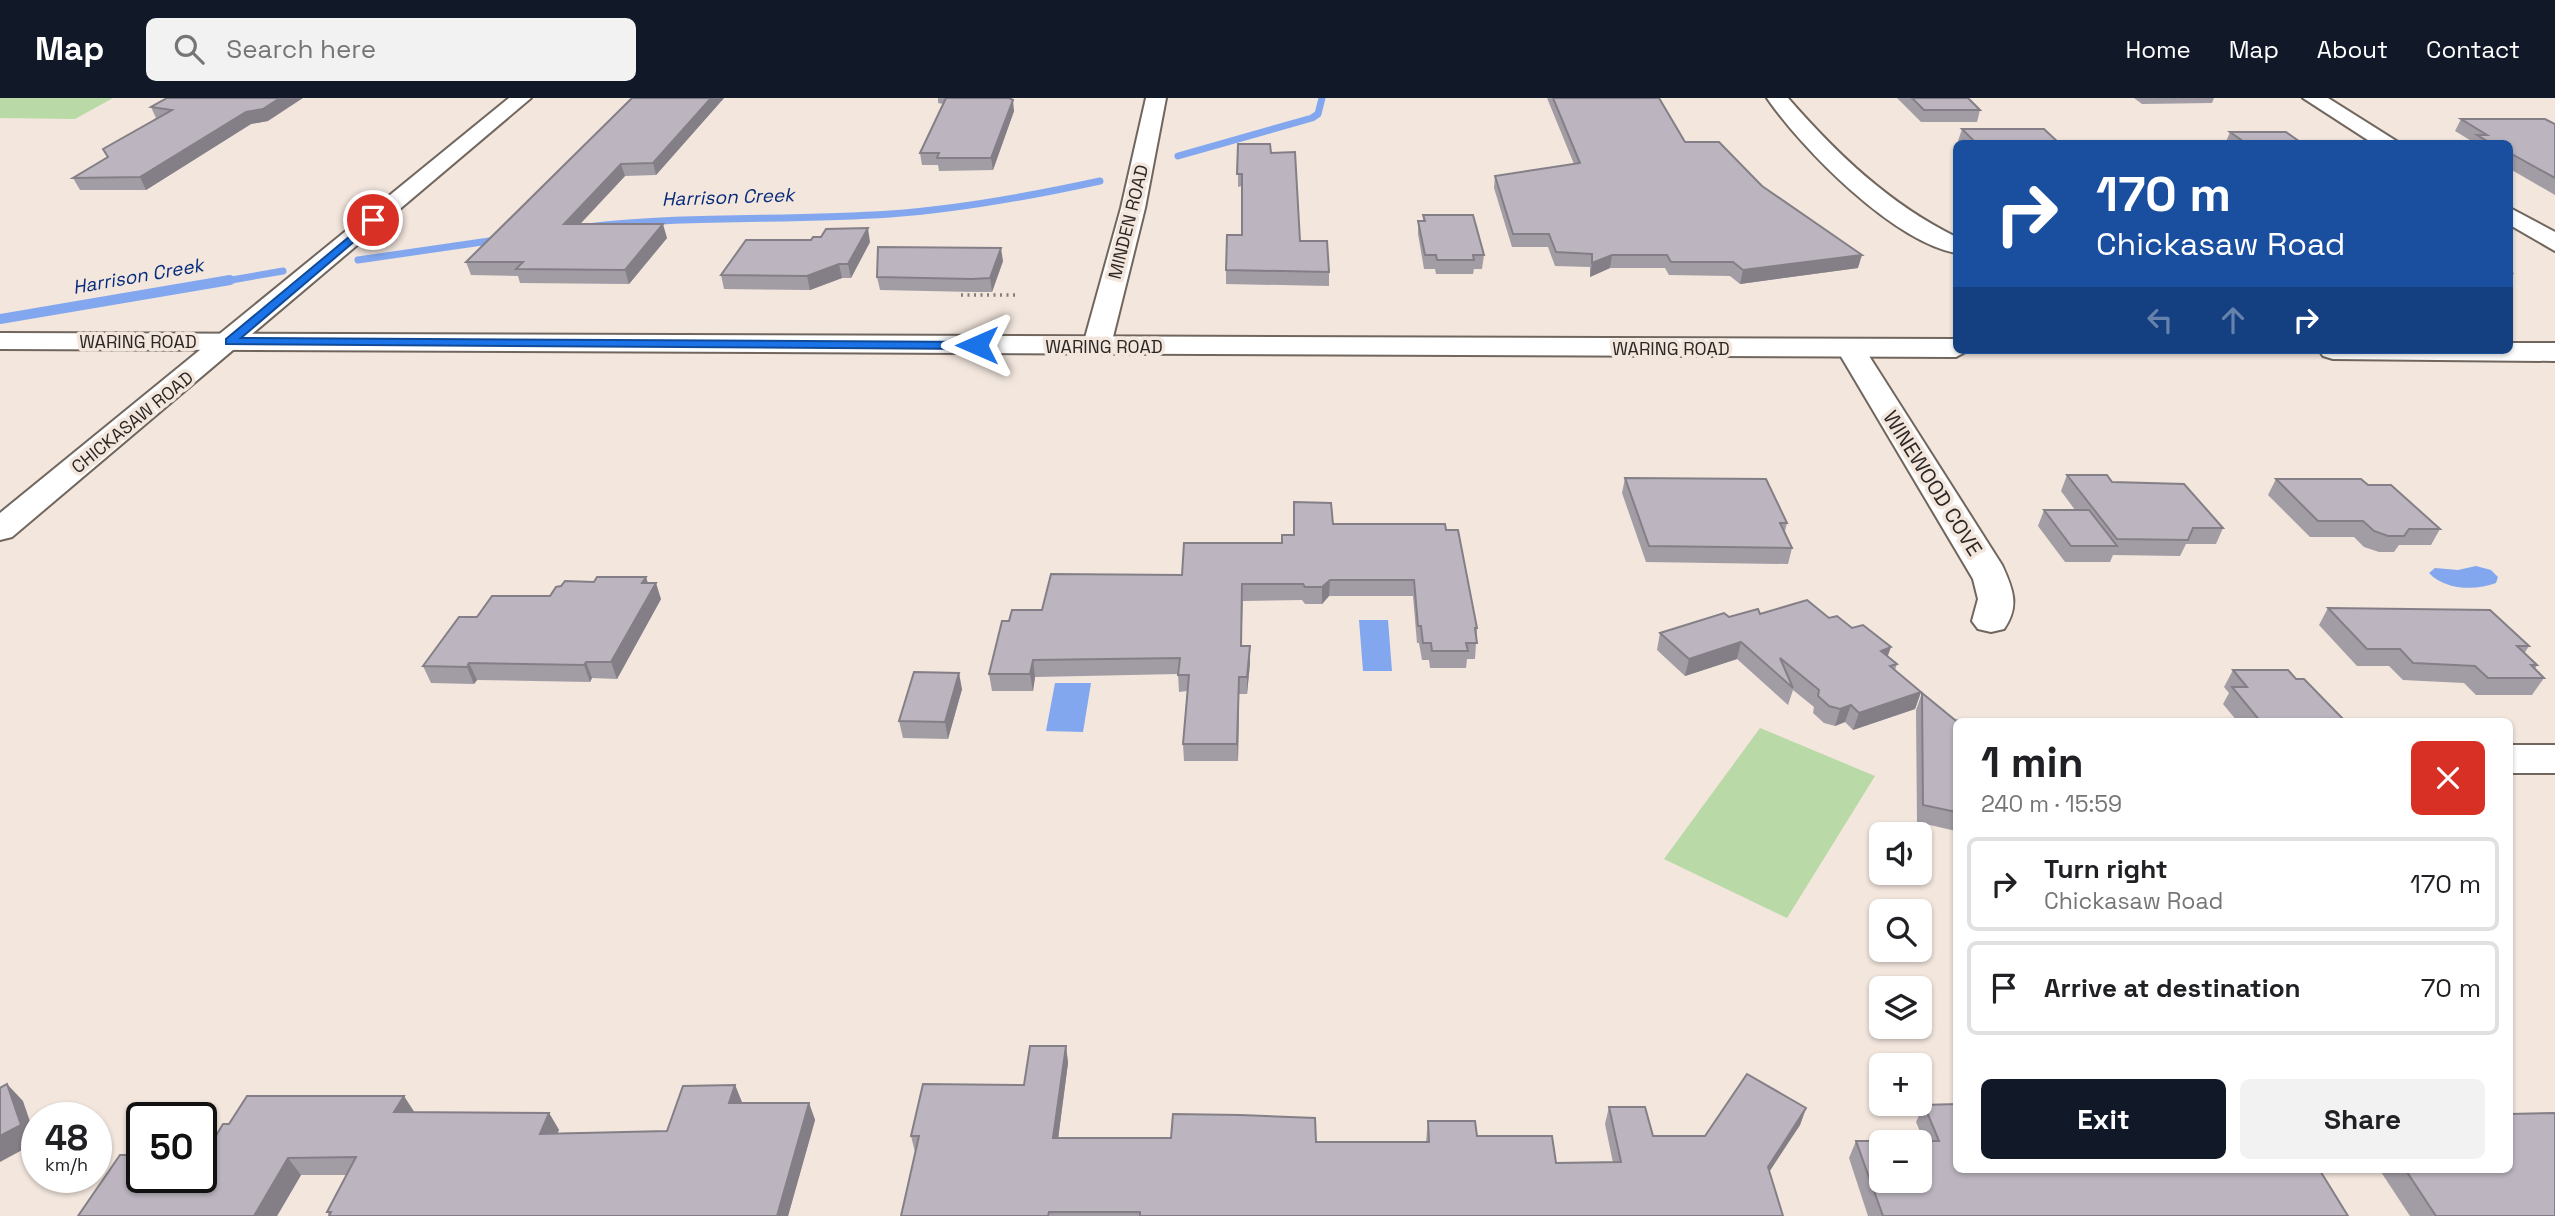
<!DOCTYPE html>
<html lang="en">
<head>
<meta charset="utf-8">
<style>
  :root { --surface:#fff; --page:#f2f2f2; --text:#202124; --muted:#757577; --line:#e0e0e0; --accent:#111827 }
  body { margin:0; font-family:"Space Grotesk",sans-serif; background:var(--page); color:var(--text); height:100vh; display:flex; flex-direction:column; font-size:26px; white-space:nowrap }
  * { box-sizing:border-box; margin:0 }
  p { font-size:23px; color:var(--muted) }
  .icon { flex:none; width:38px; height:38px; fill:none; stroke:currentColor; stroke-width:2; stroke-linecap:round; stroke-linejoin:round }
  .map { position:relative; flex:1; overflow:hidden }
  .side { position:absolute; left:1953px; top:620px; width:560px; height:455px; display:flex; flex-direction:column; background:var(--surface); border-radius:10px; box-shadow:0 2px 5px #0004 }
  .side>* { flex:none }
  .guide { position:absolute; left:1953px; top:42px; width:560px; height:214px; border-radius:10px; box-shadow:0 2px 5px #0004; background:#1a4fa0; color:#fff; overflow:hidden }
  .controls { position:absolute; left:1869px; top:724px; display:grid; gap:14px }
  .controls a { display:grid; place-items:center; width:63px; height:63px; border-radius:10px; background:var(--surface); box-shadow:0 2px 5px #0004; font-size:35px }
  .speed { position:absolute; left:21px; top:1004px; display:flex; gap:14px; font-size:35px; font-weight:700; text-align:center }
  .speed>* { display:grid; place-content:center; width:91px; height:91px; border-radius:50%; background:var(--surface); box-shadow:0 2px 5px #0004; line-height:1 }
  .speed small { font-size:18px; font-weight:400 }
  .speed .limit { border:4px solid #111; border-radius:10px; background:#fff; color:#111 }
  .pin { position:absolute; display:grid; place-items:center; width:60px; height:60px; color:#fff; margin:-30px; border:4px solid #fff; border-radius:50%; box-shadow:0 2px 7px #0007 }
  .me { position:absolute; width:77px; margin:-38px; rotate:270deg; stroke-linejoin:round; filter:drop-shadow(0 0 5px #0008) }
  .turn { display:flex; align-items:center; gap:24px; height:147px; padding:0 28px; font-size:32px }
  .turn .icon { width:91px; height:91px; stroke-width:2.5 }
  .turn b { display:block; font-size:49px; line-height:60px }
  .lanes { display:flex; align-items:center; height:66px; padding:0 28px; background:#0003; justify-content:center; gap:35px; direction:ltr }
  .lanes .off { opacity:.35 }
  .round { display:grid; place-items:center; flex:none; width:74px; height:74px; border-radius:10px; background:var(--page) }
  .overview { display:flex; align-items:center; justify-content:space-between; height:119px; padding:0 28px }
  h1 { font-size:42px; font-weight:600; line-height:52px }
  .button { display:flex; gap:14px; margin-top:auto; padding:14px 28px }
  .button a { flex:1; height:80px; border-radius:10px; background:var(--accent); color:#fff; font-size:28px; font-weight:600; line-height:80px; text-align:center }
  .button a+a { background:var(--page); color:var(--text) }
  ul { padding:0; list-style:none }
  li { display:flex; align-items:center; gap:21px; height:94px; margin:0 14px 10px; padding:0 14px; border:4px solid var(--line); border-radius:10px }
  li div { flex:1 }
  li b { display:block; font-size:26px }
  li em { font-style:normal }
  header { display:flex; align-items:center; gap:42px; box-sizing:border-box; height:98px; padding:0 35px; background:var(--accent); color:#fff }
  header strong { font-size:33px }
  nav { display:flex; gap:38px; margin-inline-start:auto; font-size:24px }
  .search { width:490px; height:63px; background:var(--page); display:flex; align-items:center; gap:18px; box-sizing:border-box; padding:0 24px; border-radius:10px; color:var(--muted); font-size:26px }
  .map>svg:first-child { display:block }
  .green { fill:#b9d9a7 }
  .water { fill:#82a7ef }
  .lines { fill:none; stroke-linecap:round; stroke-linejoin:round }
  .stream-far1 { stroke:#82a7ef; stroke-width:7 }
  .stream { stroke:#82a7ef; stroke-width:10 }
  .minor-casing { stroke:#70665e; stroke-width:4 }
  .major-casing { stroke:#70665e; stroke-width:4 }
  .path { stroke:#867e78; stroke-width:3.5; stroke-dasharray:2 4.5; stroke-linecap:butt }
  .minor { fill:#fff; fill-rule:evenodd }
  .major { fill:#fff; fill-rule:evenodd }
  .wall { fill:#a29ca5 }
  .shaded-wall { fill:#847f86 }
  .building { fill:#bcb5c0; stroke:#847f86; stroke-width:2; fill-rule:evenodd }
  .route { fill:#1a73e8; stroke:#114b97; stroke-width:2 }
  .labels { text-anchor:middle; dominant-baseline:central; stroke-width:7; stroke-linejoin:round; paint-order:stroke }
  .far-street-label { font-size:18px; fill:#2c2724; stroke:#f2e6dd }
  .far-water-label { font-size:19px; font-style:italic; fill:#072b7c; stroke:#f2e6dd }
  .street-label { font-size:21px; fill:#2c2724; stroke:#f2e6dd }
</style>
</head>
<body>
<header>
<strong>Map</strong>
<div class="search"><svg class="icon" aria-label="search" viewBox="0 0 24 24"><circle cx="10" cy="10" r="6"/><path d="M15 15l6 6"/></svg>Search here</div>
<nav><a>Home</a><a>Map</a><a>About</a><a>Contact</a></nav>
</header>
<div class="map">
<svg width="2555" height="1118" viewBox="0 0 2555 1118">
  <rect width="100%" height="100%" fill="#f2e6dd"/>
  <!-- green -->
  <g class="green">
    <polygon points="0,0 113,0 75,21 0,20"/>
    <polygon points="1760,630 1875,678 1787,820 1664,761"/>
  </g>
  <!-- water -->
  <g class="water">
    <path d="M2476,468L2491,472L2498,479L2496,485C2475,493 2445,492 2429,475L2435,470L2458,472Z"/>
    <polygon points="1359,522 1388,522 1392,573 1363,573"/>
    <polygon points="1055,585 1091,585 1083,634 1046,633"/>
  </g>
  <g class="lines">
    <!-- stream-far1 -->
    <g class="stream-far1">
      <polyline points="1178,58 1312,20 1318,16 1322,0"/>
      <path d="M587,129C688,117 789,123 890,116C961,111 1031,98 1100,83"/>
      <polyline points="358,162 503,141"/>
      <polyline points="220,184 283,173"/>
    </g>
    <!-- stream -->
    <polyline class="stream" points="0,221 230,182"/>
    <defs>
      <g id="minor">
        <polygon points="509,0 531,0 12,439 0,442 0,415"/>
        <polygon points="1146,0 1166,0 1145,110 1111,247 1107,253 1097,256 1087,253 1083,247 1121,110"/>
        <path d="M1767,0H1788C1837,56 1889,106 1956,139V155C1893,143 1803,52 1767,0Z"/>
        <polygon points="2303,0 2328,0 2401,46 2374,46"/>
        <polygon points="2510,110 2555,134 2555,153 2510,127"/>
        <path d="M1850,241L1860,244L1864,250L2002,467C2013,491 2020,508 2004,531L1991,534L1978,531L1972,523L1978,501L1973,481L1836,250L1840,244Z"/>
        <rect x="2510" y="647" width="45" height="28"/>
      </g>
      <g id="major">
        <polygon points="0,235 1956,241 1956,252 1969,252 1956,259 0,251"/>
        <polygon points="2510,245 2555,245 2555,263 2333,261 2323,258 2319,252 2510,252"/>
      </g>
    </defs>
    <!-- minor casing -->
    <use href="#minor" class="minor-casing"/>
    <!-- major casing -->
    <use href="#major" class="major-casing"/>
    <!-- path -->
    <polyline class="path" points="961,197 1016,197"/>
    <!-- minor -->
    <use href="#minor" class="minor"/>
    <!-- major -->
    <use href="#major" class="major"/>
  </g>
  <!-- wall -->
  <g class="wall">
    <polygon points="632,0 724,0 656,77 625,78 580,126 667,140 629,186 520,185 518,178 471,177 466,164"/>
    <polygon points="938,0 1009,0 1014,13 993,72 939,73 938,67 922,67 920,55 943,6 938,5"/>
    <polygon points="1547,0 1659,0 1685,44 1762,88 1858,170 1740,186 1730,178 1669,177 1665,170 1610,170 1590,179 1590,169 1555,168 1548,149 1512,149 1494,90 1495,78 1574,66"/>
    <polygon points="1897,0 1968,0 1980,12 1977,24 1921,24"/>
    <polygon points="2134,0 2214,0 2212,5 2142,6"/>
    <polygon points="151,9 268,23 251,26 146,92 80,92 73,80 107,59 156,20"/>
    <polygon points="2461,21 2555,26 2555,97 2510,71 2510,46 2473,46 2473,44 2455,33"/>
    <polygon points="1962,31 2060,46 1961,46 1958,43"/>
    <polygon points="2230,34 2303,46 2225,46"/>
    <polygon points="1238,46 1271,55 1300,143 1329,174 1329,188 1226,186 1226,172 1242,137 1242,88 1238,89"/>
    <polygon points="1423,117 1484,157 1482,171 1474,171 1473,176 1436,176 1435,171 1424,171 1418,136 1418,123 1423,123"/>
    <polygon points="870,144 851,180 842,180 810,192 724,191 721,177"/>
    <polygon points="1003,163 992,194 974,194 880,192 877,179"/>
    <polygon points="2510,172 2514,175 2510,183"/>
    <polygon points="2067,377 2112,384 2223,430 2216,446 2186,446 2180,458 2113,457 2110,464 2065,464 2038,428 2044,412 2075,412 2061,393"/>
    <polygon points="1625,380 1787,425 1785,433 1792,450 1788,466 1646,464 1622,395"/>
    <polygon points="2276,381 2368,387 2440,431 2431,447 2399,447 2394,454 2379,454 2364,449 2354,439 2310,439 2268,397"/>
    <polygon points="1333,426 1446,432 1477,530 1475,561 1467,561 1466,570 1430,570 1429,562 1422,562 1419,545 1417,545 1413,498 1329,498 1322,506 1305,506 1302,502 1243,503 1241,548 1250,548 1250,565 1247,596 1239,596 1238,663 1184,663 1183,646 1187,593 1179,594 1178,576 1035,579 1033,593 992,593 989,576 1009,523 1042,512 1182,477 1282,445 1294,437"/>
    <polygon points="648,485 661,501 617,581 592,580 590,584 477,582 474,586 431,585 423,568 477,519 550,498 561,488"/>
    <polygon points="2328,510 2529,548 2524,556 2537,567 2535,571 2544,580 2532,597 2476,597 2464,585 2403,582 2389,568 2357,568 2319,527"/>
    <polygon points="1760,516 1829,520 1852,530 1897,566 1895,572 1921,594 1915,611 1853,632 1845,624 1835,628 1824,625 1813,615 1814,609 1793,592 1788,607 1737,561 1685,578 1657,552 1660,535 1729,519"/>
    <polygon points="2233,572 2296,581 2345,623 2237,623 2223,606 2229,595 2224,589"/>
    <polygon points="962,591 948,641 903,640 899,623"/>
    <polygon points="1922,595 1956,623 1956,733 1917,724 1916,612"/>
    <polygon points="1066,948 1068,965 1058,1040 1316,1044 1426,1044 1428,1023 1477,1038 1556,1065 1613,1065 1605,1026 1609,1009 1653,1038 1705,1038 1806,1010 1800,1027 1769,1073 1783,1118 901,1118 915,1054 911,1038 1024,987"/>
    <polygon points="735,987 742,1005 809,1005 815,1022 788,1118 329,1118 329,1117 327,1114 347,1077 301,1077 277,1118 78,1118 205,1056 415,1014 549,1015 559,1032 557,1035 667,1033"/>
    <polygon points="1924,1007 2348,1118 1868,1118 1849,1060 1856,1043 1924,1043 1916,1024"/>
    <polygon points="2379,1071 2510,1071 2555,1118 2410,1118"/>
  </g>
  <!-- shaded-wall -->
  <g class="shaded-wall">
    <polygon points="280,0 303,0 268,23 251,26 146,92 140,79 246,14"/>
    <polygon points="711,0 724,0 656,77 653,65"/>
    <polygon points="1013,2 1014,13 993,72 991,60"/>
    <polygon points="621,66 625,78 568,139 564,126"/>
    <polygon points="663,126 667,140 629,186 625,172"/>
    <polygon points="868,130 870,144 851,180 848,166"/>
    <polygon points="1001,150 1003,163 992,194 990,180"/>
    <polygon points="1612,157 1610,170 1590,179 1592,165"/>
    <polygon points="1862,157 1858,170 1740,186 1743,172"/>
    <polygon points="839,166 842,180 810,192 807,178"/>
    <polygon points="646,479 651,494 656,485 661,501 617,581 611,564"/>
    <polygon points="1330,482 1329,498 1322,506 1322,489"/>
    <polygon points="1741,544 1737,561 1685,578 1689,561"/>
    <polygon points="1250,548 1250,565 1247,596 1247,579"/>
    <polygon points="1891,549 1885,566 1881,553"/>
    <polygon points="1033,562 1035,579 1033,593 1030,576"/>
    <polygon points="586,564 592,580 590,584 584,567"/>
    <polygon points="469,565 477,582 474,586 467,569"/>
    <polygon points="959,575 962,591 948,641 945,624"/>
    <polygon points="1239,579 1239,596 1238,663 1237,646"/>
    <polygon points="1921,594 1915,611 1853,632 1859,615"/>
    <polygon points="1851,607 1845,624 1835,628 1840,611"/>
    <polygon points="1066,948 1068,965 1056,1057 1053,1040"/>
    <polygon points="7,986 23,1003 37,1044 0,1064 0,1038"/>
    <polygon points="735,987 742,1004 736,1022 729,1005"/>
    <polygon points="404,998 415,1015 394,1014"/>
    <polygon points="809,1005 815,1022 788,1118 777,1118"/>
    <polygon points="1806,1010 1800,1027 1762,1085 1768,1069"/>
    <polygon points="549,1015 559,1032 550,1053 540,1036"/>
    <polygon points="288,1060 301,1077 277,1118 254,1118"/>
  </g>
  <!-- building -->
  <g class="building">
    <polygon points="167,0 280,0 263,11 246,14 140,79 73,80 108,59 103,51 172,12 151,9"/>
    <polygon points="632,0 711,0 653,65 621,66 564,126 663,126 625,172 516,171 523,164 466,164"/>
    <polygon points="946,0 1009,0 1013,2 991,60 937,60 939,55 920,55"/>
    <polygon points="1553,0 1659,0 1685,44 1719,44 1762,88 1862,157 1743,172 1733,164 1671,164 1667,157 1612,157 1592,165 1592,156 1556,154 1549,136 1513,136 1495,78 1580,65"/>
    <polygon points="1912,0 1968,0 1980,12 1924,12"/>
    <polygon points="2461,21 2545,21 2555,26 2555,80 2510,55 2510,46 2492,46 2477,37 2487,37"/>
    <polygon points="1962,31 2044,31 2060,46 1977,46"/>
    <polygon points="2230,34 2286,34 2303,46 2247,46"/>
    <polygon points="1238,46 1270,46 1271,55 1295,54 1300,143 1327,143 1329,174 1226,172 1227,137 1242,137 1242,76 1237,76"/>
    <polygon points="1423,117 1473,117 1484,157 1473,157 1474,162 1437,162 1436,157 1425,157 1418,123 1425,123"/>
    <polygon points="868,130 848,166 839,166 807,178 721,177 746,142 811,142 813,139 821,139 826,131"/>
    <polygon points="878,149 1001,150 990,180 972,181 877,179"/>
    <polygon points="2067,377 2107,377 2112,384 2184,386 2223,430 2193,430 2188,442 2117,441"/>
    <polygon points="1625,380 1766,381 1787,425 1780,425 1792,450 1649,448"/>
    <polygon points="2276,381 2361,381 2368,387 2391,387 2440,431 2409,431 2404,438 2388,438 2374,433 2363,423 2318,423"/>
    <polygon points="1294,404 1331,405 1333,426 1445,426 1446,432 1458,432 1477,530 1475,530 1477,545 1466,545 1468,553 1432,553 1431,545 1423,545 1421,528 1418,528 1414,482 1330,482 1322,489 1305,489 1303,486 1242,486 1241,548 1250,548 1247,579 1239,579 1237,646 1183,646 1189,577 1178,577 1180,560 1033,562 1030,576 989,576 1002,523 1009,523 1012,512 1042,512 1051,476 1182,477 1184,445 1282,445 1282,437 1294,437"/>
    <polygon points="2044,412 2089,412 2117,448 2071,448"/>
    <polygon points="597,479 646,479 642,485 656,485 611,564 586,564 584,567 469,565 467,569 423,568 459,519 477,519 492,498 550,498 556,489 561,488 565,483 594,484"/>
    <polygon points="1807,502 1829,520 1837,518 1852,530 1863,527 1891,549 1881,553 1897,566 1890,568 1921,594 1859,615 1851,607 1840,611 1829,608 1818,598 1819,592 1780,560 1793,590 1741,544 1689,561 1660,535 1724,515 1729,519 1758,511 1760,516"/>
    <polygon points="2328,510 2490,512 2529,548 2517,548 2537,567 2531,567 2544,580 2488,580 2475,568 2413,565 2400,551 2367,551"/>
    <polygon points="2233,572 2288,572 2296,581 2304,581 2345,623 2260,623 2232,589 2247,589"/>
    <polygon points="914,574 959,575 945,624 899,623"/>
    <polygon points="1922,595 1955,622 1959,623 1956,623 1956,714 1923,707"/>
    <polygon points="1030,948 1066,948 1053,1040 1171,1040 1173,1016 1240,1017 1315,1020 1316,1044 1429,1044 1428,1023 1475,1023 1477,1038 1552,1038 1556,1065 1621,1064 1609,1009 1645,1009 1653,1038 1705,1038 1747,976 1806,1010 1768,1069 1783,1118 1140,1118 1140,1114 1049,1114 1048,1118 901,1118 919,1038 911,1038 923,986 1024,987"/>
    <polygon points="7,986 21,1027 0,1038 0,990"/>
    <polygon points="735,987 729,1005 809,1005 777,1118 329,1118 331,1114 327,1114 356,1059 288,1060 254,1118 78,1118 120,1057 142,1057 142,1080 201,1080 201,1056 205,1056 223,1026 229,1026 247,998 404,998 394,1014 549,1015 540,1036 667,1033 683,988"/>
    <path d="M1956,1006V1071H2319L2348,1118H1883L1856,1043H1939L1924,1007ZM1881,1045H1920V1083H1881Z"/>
    <polygon points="2555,1015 2555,1118 2436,1118 2405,1071 2510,1071 2510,1016"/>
  </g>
  <!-- route -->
  <polygon class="route" points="373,119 377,124 241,240 977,244 983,247 977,251 226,246 226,241"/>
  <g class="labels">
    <!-- far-street labels -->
    <g class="far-street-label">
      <text transform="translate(1128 124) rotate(-76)">MINDEN ROAD</text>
      <text x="138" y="243">WARING ROAD</text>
      <text x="1104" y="248">WARING ROAD</text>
      <text x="1671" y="250">WARING ROAD</text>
      <text transform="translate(132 324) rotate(-39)">CHICKASAW ROAD</text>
    </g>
    <!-- far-water labels -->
    <g class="far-water-label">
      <text transform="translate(728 99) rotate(-2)">Harrison Creek</text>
      <text transform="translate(138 178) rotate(-10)">Harrison Creek</text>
    </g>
    <!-- street labels -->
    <g class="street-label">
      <text transform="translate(1933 385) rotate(58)">WINEWOOD COVE</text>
    </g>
  </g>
</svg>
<div class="controls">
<a><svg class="icon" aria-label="sound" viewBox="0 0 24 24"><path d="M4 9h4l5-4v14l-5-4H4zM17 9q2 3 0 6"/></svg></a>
<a><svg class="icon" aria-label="search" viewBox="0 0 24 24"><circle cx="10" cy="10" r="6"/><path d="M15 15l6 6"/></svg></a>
<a><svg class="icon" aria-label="layers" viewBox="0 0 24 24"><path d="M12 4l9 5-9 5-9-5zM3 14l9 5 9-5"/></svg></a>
<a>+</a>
<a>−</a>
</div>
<div class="speed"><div>48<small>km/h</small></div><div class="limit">50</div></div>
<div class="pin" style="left:373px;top:122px;background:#d93025"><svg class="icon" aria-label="arrive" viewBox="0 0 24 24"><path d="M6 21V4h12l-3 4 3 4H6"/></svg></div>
<svg class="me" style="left:977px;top:247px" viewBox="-20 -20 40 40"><path d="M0-17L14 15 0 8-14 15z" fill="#1a73e8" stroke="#fff" stroke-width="4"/></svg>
<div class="guide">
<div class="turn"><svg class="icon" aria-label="right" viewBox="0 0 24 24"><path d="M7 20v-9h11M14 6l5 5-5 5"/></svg><div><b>170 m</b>Chickasaw Road</div></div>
<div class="lanes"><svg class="icon off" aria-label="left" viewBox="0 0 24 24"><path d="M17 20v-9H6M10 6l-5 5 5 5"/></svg><svg class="icon off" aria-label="ahead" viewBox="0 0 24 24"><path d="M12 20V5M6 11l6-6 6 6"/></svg><svg class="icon" aria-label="right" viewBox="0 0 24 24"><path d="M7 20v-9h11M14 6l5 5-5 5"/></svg></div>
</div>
<section class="side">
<div class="overview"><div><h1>1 min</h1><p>240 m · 15:59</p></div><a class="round" style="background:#d93025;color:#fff"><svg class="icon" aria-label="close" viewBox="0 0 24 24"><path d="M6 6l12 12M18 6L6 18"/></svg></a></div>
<ul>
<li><svg class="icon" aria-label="right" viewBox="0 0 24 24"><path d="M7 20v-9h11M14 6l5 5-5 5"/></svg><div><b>Turn right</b><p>Chickasaw Road</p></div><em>170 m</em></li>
<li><svg class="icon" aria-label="arrive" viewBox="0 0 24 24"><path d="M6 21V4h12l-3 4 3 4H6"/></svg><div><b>Arrive at destination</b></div><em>70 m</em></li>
</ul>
<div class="button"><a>Exit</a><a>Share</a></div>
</section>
</div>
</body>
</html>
